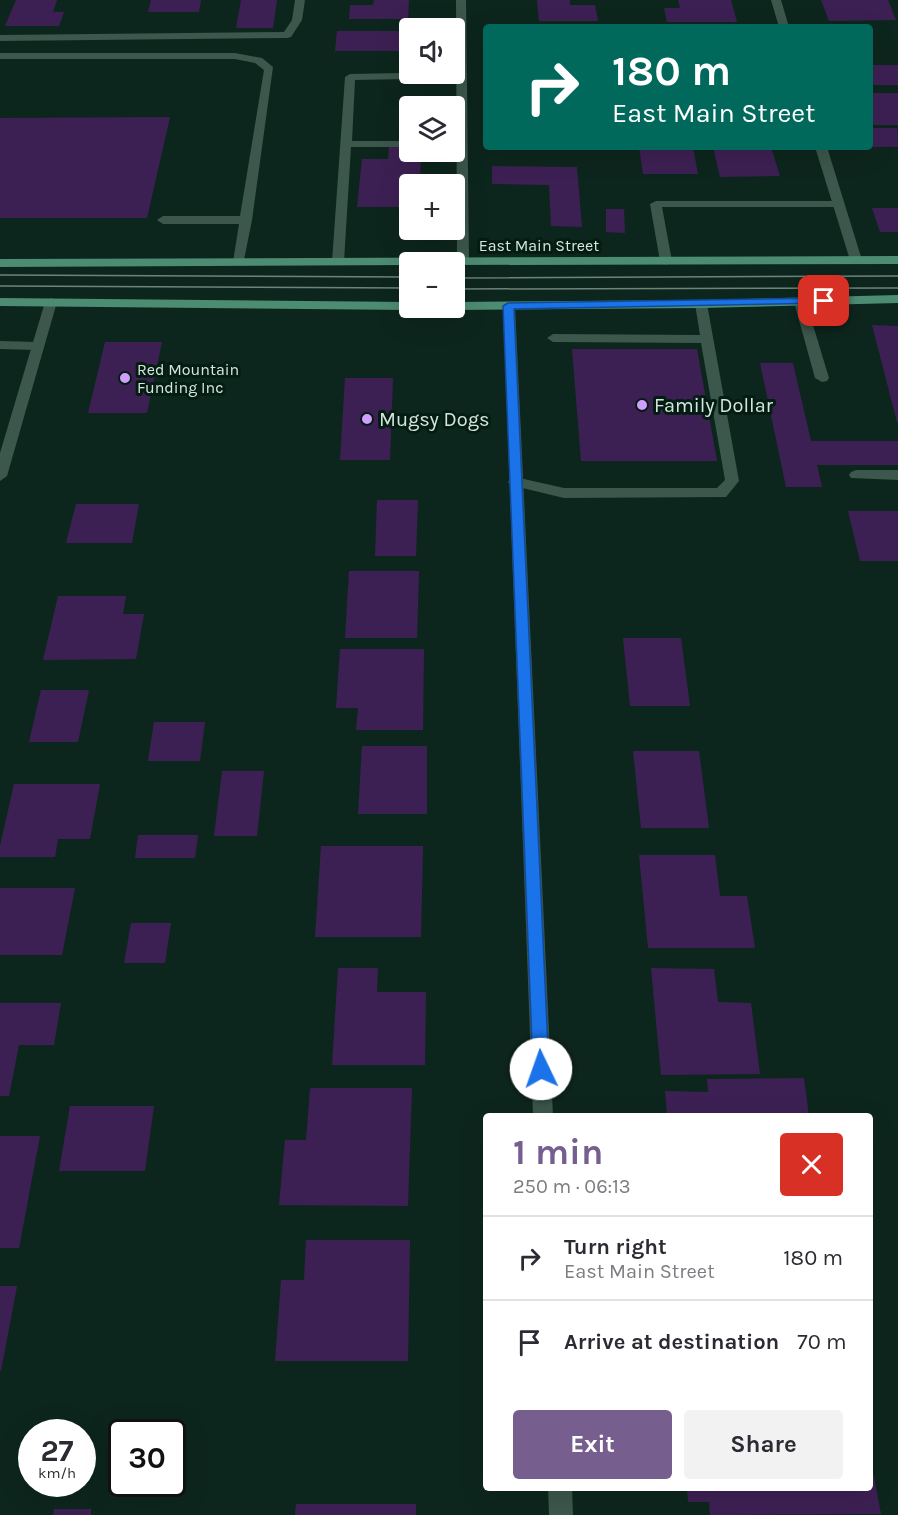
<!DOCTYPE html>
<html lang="en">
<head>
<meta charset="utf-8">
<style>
  :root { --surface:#fff; --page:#f2f2f3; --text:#2b2b33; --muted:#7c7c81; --line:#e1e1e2; --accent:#765e8e }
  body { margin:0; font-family:Karla,sans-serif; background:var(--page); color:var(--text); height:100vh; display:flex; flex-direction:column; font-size:22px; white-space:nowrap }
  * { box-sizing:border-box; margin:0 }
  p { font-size:20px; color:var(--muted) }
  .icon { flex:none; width:33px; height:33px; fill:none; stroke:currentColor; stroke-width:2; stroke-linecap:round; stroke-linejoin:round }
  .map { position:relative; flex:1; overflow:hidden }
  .panel { position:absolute; left:483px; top:1113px; width:390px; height:378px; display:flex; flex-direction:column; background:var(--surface); border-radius:6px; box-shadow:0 6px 24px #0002 }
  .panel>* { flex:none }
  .banner { position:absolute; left:483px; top:24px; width:390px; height:126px; border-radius:6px; box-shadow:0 6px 24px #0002; background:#00695c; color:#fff; overflow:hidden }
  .tools { position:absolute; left:399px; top:18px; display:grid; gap:12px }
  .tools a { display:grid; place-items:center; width:66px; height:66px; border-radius:6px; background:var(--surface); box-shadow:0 6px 24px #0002; font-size:30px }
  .speed { position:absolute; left:18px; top:1419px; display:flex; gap:12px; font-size:30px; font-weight:700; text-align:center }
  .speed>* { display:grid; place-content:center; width:78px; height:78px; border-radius:50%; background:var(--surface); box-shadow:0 6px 24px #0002; line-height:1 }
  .speed small { font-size:15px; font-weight:400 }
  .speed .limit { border:3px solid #111; border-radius:9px; background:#fff; color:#111 }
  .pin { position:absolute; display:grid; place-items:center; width:51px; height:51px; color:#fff; margin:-26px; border-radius:12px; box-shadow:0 3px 9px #0006 }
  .me { position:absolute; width:66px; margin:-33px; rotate:357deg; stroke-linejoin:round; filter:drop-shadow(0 0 4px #0008) }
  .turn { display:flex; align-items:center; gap:21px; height:126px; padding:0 30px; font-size:27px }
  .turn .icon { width:78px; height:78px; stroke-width:2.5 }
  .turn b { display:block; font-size:42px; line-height:51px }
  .round { display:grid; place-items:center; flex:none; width:63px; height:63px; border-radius:6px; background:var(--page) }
  .overview { display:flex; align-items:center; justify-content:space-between; height:102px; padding:0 30px }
  h1 { font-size:36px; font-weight:700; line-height:45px; color:var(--accent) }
  .button { display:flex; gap:12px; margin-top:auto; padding:12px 30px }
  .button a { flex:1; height:69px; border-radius:6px; background:var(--accent); color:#fff; font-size:24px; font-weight:700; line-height:69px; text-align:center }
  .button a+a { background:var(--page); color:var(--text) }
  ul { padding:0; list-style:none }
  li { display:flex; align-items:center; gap:18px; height:84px; padding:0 30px; border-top:2px solid var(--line) }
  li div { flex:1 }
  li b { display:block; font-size:22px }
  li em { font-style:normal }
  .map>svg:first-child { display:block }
  .building { fill:#3d2053 }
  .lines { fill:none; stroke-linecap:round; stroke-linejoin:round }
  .service { fill:#3c574b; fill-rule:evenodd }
  .minor { fill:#3c574b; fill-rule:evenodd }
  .primary { fill:#4c8c73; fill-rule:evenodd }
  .tram { stroke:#6e837a; stroke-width:1.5 }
  .route { fill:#1a73e8; stroke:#114b97; stroke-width:1.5 }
  .poi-dot { fill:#d19dfe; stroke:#041d13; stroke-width:2 }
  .labels { text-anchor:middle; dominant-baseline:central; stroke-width:6; stroke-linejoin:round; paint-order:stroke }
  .far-street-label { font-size:16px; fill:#d6e5dd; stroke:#041d13 }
  .far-poi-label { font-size:16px; fill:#d6e5dd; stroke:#041d13; text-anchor:start }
  .poi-label { font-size:20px; fill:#d6e5dd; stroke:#041d13; text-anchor:start }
</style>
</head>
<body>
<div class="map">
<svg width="898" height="1515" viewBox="0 0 898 1515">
  <rect width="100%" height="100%" fill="#0d261d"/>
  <!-- building -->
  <g class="building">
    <polygon points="16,0 57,0 53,12 64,12 59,26 5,26"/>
    <polygon points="151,0 201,0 199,12 148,12"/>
    <polygon points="241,0 277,0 273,28 236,28"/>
    <polygon points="374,0 409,0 408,19 349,19 350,5 373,5"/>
    <polygon points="537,0 570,0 570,5 595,5 598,21 539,21"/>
    <polygon points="678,0 731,0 737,22 667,22 664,8 680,8"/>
    <polygon points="821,0 888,0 896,20 829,21"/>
    <polygon points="337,31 406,31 406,51 335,51"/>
    <rect x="870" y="65" width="28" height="20"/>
    <polygon points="870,93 898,93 898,125 873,125 870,115"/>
    <polygon points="170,117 147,218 0,218 0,118"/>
    <polygon points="870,128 897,128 898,147 870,147"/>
    <polygon points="389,147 410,147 410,152 421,152 420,184 410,184 410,207 357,207 362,159 388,159"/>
    <polygon points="639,147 693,147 698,174 643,174"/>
    <polygon points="713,147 771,147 780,176 720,177"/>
    <polygon points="492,166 577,167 582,227 551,226 549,185 492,184"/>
    <polygon points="872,208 898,208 898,232 880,232"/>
    <polygon points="606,209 624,209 625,233 606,232"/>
    <polygon points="872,325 898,326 898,422 897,422"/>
    <polygon points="105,342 162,342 147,413 88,413"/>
    <polygon points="572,349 697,349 717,461 581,461"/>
    <polygon points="760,363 793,363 811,441 898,441 898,465 817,465 822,487 786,487"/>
    <polygon points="345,378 393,378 390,460 340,460"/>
    <polygon points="377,500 418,500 416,556 375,556"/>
    <polygon points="76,504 139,504 132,543 66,543"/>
    <polygon points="848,511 898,511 898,561 860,561"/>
    <polygon points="349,571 419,571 417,638 345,638"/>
    <polygon points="58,596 126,596 123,614 144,614 136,659 43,660"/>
    <polygon points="623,638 681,638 690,706 630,706"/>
    <polygon points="340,649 424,649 423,730 356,730 358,708 336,708"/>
    <polygon points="41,690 89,690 78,742 29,742"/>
    <polygon points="154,722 205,722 200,761 148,761"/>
    <polygon points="362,746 427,746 427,814 358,814"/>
    <polygon points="633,751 699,751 709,828 641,828"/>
    <polygon points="222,771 264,771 257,836 214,836"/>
    <polygon points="14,784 100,784 90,839 58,839 55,857 0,857 0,846"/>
    <polygon points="138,835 198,835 195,858 135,858"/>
    <polygon points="321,846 423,846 421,937 315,937"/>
    <polygon points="639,855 715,855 720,896 747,896 755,948 648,948"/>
    <polygon points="0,888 75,888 62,955 0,955"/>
    <polygon points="131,923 171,923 165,963 124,963"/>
    <polygon points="338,968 378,968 377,992 426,992 425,1065 332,1065"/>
    <polygon points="651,968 714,969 718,1002 751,1003 760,1074 661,1075"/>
    <polygon points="0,1003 61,1003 54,1045 19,1045 9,1096 0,1096"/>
    <polygon points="804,1078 809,1116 667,1116 665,1091 708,1092 707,1079"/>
    <polygon points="310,1088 412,1088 408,1206 279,1205 285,1140 306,1140"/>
    <polygon points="70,1106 154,1106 145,1171 59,1171"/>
    <polygon points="0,1136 40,1136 19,1248 0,1248"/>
    <polygon points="306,1240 410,1240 408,1361 275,1361 281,1280 304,1280"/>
    <polygon points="0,1286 17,1286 1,1371 0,1370"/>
    <polygon points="870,1456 881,1514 710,1515 709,1502 688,1502 687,1488 870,1488"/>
    <polygon points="296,1504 416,1504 416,1515 295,1515"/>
    <polygon points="54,1509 91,1509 91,1515 53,1515"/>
  </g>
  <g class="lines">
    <!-- service -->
    <g class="service">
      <polygon points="295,0 305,0 302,20 291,37 287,38 0,41 0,35 284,32 292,20"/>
      <polygon points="0,53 235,53 262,58 273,67 252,220 243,265 235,265 233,262 239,224 163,224 157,220 163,216 240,216 264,70 255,63 235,59 0,59"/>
      <polygon points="454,72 462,72 467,75 462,78 355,80 352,141 410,141 410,147 351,147 344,262 342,265 334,265 332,262 345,77 350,74"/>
      <polygon points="656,201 838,201 844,204 838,207 662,207 672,261 666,265 660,261 650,204"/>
      <polygon points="800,298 806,302 829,378 827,381 822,382 815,378 794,302"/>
      <polygon points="701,300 707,304 739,481 726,497 564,498 510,485 508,482 510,479 515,477 564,488 717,488 725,480 701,343 553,342 547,338 553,334 700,335 695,304"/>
      <polygon points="0,341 37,342 43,346 37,350 0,349"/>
      <polygon points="856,470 898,470 898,480 851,478 849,475 851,472"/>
    </g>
    <!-- minor -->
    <g class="minor">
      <polygon points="456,0 466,0 469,261 463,265 457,261"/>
      <polygon points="771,0 781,0 789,27 779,27"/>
      <polygon points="815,147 827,147 862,260 860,263 852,263 850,260"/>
      <polygon points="51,298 57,302 7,476 0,481 0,453 45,302"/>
      <polygon points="509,302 515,306 553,1116 533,1116 503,306"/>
      <polygon points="548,1488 572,1488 573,1515 549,1515"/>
    </g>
    <!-- primary -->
    <g class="primary">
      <polygon points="898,256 898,264 454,265 454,262 410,262 410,265 0,267 0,259"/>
      <polygon points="898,295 898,303 701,308 454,310 449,308 454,308 454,302 701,300"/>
      <polygon points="0,298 410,302 410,308 415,308 410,310 0,306"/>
    </g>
    <!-- tram -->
    <g class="tram">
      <polyline points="0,275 410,277"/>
      <polyline points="454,278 898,276"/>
      <polyline points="0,286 410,288"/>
      <polyline points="454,289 898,288"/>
    </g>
  </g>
  <!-- route -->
  <polygon class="route" points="824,298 827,299 827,303 514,309 549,1069 547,1074 541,1077 536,1074 533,1069 503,306 508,303"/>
  <!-- markers -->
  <g class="poi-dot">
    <circle cx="125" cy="378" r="6"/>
    <circle cx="642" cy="405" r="6"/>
    <circle cx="367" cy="419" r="6"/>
  </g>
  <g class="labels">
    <!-- far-street labels -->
    <g class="far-street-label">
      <text x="539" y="245">East Main Street</text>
    </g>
    <!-- far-poi labels -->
    <g class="far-poi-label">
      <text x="137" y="369">Red Mountain<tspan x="137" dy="18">Funding Inc</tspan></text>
    </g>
    <!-- poi labels -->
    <g class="poi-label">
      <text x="654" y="405">Family Dollar</text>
      <text x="379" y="419">Mugsy Dogs</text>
    </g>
  </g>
</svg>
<div class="tools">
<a><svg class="icon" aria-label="sound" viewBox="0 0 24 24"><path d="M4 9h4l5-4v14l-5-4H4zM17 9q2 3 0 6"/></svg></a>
<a><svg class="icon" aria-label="layers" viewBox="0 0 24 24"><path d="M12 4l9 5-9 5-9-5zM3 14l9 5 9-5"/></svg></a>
<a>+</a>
<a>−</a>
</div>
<div class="speed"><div>27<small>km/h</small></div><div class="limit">30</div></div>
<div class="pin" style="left:824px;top:301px;background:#d93025"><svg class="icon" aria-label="arrive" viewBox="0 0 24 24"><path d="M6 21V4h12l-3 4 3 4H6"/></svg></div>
<svg class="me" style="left:541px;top:1069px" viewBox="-20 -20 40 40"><circle r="19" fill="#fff"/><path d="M0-13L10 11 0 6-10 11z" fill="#1a73e8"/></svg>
<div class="banner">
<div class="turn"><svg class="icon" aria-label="right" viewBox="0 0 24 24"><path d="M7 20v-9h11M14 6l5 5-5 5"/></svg><div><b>180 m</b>East Main Street</div></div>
</div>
<section class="panel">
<div class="overview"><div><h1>1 min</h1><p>250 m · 06:13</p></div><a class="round" style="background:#d93025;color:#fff"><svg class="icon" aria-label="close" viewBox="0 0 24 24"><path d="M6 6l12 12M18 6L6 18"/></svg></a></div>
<ul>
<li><svg class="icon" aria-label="right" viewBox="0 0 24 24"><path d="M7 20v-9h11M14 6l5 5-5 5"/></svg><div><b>Turn right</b><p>East Main Street</p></div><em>180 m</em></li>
<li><svg class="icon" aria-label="arrive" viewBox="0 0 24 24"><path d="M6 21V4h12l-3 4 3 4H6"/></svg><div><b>Arrive at destination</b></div><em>70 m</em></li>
</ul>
<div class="button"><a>Exit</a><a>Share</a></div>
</section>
</div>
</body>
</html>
